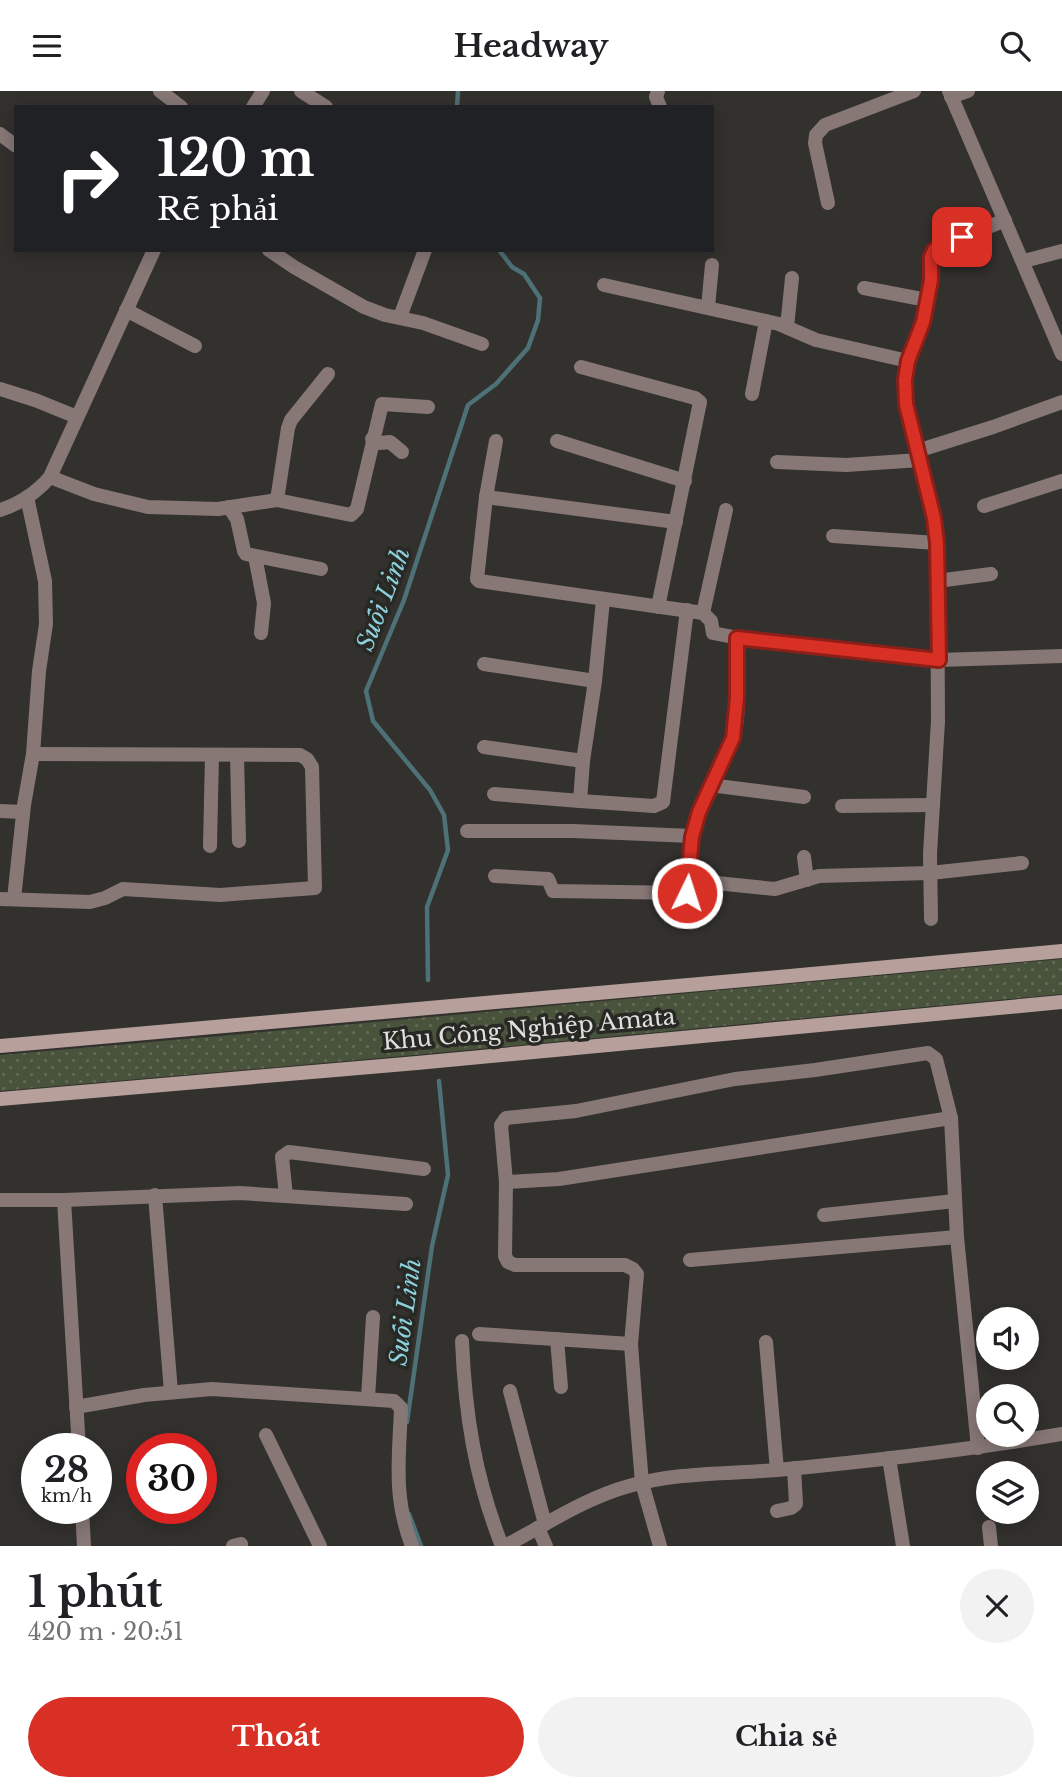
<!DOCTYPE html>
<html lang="vi">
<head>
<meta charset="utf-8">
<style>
  :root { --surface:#fff; --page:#f2f2f2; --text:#202124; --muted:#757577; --accent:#d93025 }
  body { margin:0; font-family:"Libre Baskerville",serif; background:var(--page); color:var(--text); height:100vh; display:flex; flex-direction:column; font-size:26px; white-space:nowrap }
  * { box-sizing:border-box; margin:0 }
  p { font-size:23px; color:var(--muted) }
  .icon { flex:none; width:38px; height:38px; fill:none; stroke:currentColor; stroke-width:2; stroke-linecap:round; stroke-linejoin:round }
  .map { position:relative; height:1455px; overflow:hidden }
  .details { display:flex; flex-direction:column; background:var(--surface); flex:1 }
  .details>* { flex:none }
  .top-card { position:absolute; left:14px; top:14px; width:700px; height:147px; border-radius:0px; box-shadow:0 4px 18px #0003; background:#202124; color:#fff; overflow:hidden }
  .buttons { position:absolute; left:976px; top:1216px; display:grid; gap:14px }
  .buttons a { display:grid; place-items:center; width:63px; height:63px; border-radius:50%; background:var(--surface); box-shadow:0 4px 18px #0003; font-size:35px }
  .speed { position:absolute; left:21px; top:1342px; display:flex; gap:14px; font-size:35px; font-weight:700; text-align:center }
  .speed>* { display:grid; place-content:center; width:91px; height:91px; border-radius:50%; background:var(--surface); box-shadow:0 4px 18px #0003; line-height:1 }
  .speed small { font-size:18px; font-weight:400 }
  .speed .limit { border:10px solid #d22; background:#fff; color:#111 }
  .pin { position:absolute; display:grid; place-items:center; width:60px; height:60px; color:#fff; margin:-30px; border-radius:14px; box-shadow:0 4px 10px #0006 }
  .me { position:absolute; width:77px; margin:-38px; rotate:4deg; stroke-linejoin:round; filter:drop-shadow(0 0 5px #0008) }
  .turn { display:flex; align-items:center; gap:24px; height:147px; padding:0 28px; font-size:32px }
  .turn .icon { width:91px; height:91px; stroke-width:2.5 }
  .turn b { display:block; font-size:49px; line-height:60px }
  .round { display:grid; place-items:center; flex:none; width:74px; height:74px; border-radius:37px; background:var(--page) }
  .headline { display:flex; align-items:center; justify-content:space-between; height:119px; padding:0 28px }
  h1 { font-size:42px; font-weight:700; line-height:52px }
  .action { display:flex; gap:14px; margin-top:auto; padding:14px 28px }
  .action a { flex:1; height:80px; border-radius:42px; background:var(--accent); color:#fff; font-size:28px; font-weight:700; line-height:80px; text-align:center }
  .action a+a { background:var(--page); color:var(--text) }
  header { display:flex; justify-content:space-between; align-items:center; height:91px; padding:0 28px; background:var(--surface); font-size:32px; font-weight:700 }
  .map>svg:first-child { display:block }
  .grass { fill:url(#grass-dots) }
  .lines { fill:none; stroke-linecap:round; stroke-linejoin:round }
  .stream { stroke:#4e7177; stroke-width:4.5 }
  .street { stroke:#877876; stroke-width:14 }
  .secondary { stroke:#b7a09c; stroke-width:14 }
  .route-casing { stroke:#8d1f18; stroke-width:18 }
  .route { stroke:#d93025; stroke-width:12 }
  .labels { text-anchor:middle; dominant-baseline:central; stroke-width:7; stroke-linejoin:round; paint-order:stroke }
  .street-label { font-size:23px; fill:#e0dfdd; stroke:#282824 }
  .water-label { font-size:24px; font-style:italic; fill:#8cd0dc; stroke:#282824 }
</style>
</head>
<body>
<header><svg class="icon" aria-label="menu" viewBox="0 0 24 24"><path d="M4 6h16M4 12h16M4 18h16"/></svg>Headway<svg class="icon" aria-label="search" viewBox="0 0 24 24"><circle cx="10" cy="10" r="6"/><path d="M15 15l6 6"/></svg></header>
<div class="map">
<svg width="1062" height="1455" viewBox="0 0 1062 1455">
  <defs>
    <pattern id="grass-dots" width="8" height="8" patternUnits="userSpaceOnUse" patternTransform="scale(1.75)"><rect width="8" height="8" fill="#49533c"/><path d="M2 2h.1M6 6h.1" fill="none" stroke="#636b58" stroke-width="1.8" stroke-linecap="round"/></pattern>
  </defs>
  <rect width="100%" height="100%" fill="#32312e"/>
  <!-- grass -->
  <path class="grass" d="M1062,868V903L414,964L0,1000V964C354,934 708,900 1062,868Z"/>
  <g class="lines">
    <!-- stream -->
    <g class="stream">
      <polyline points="457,16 458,0"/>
      <polyline points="428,889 427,816 448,759 444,724 430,699 373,630 366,600 404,509 468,314 496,293 528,257 538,229 540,207 524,183 512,176 499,159"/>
      <polyline points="407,1331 432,1155 448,1084 439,990"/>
      <polyline points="409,1423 421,1455"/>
    </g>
    <!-- street -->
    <g class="street">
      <polyline points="160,0 181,16"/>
      <polyline points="301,0 326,16"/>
      <polyline points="658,0 656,6 660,16"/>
      <polyline points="949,0 1062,263"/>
      <polyline points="951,6 968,0"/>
      <polyline points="253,16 263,0"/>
      <polyline points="0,43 16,55"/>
      <polyline points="828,112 815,52 816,44 825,34 914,0"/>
      <polyline points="269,159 294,176 364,216 385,224 423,232 482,253"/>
      <polyline points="1024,170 1062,160"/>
      <polyline points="604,194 779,233 816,249 908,270"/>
      <polyline points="864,197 927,209"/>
      <polyline points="708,216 712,174"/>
      <polyline points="126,219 195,255"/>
      <polyline points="400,226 425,159"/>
      <polyline points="787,236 792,187"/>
      <polyline points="581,276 695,307 700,311 658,516"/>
      <polyline points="0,298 35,309 77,326"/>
      <polyline points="752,303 766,230"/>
      <polyline points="372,348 380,352 390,351 402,361"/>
      <polyline points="496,350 486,406 477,488 479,490 703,522 711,530 713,542 738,547 938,569 1062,565"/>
      <polyline points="557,350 685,390"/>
      <polyline points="917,360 993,336 1062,311"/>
      <polyline points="777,371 846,374 920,369"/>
      <polyline points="50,386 94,403 148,416 218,418 277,409 351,424 357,418 382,313 428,316"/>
      <polyline points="486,406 676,431"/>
      <polyline points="277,409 288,337 291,329 328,283"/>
      <polyline points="984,415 1062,390"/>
      <polyline points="229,416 237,428 244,460 246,463 321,478"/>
      <path d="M0,419C19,413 37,401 50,386L154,159"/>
      <polyline points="833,445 937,452"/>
      <polyline points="255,465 264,512 261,542"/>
      <polyline points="937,490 991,483"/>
      <polyline points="703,522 726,419"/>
      <polyline points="484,573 595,590"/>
      <polyline points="484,656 583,670 595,590 603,509"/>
      <polyline points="237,664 239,750"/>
      <polyline points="583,670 580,710 654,715 663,711 687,519"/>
      <polyline points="710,694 804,706"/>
      <polyline points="494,703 580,710"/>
      <polyline points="842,715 933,714"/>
      <polyline points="0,720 23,721"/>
      <polyline points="467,740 573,740 692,745"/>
      <polyline points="210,755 212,664"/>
      <polyline points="804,766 807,789"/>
      <polyline points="495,785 548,788 553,800 687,802"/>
      <polyline points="687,789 775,798 819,785 930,782 1022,772"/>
      <polyline points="0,808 90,811 105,807 123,798 220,804 315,797 312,676 307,668 300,664 33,663"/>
      <polyline points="14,808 24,714 33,663 39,580 46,533 45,490 27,406"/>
      <path d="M687,810C687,774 691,737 706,704C714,685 728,665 734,645C741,617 737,577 738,547"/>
      <path d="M931,828L930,763L938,630L937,452C932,417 923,382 914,347C910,328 903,309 905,289C908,264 921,242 926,217C929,202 929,171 934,159L1005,129"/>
      <polyline points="506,1091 559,1088 951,1027"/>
      <polyline points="155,1104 171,1301"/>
      <polyline points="286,1105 282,1066 289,1061 424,1078"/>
      <polyline points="0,1109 64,1109 240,1102 406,1113"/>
      <polyline points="64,1109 79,1358"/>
      <polyline points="824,1124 955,1110"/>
      <polyline points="690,1169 957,1146"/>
      <polyline points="479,1243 631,1253"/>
      <polyline points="557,1248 561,1296"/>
      <path d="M462,1250C465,1323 475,1387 502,1455"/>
      <polyline points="766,1251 777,1379"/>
      <polyline points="510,1300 545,1433"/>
      <polyline points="368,1307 373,1226"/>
      <path d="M76,1316L144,1304L212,1298L394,1310L401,1317C399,1368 393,1406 412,1455"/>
      <polyline points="266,1344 320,1455"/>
      <polyline points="889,1367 903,1455"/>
      <polyline points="82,1418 84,1455"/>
      <polyline points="777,1420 791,1417 796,1413 794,1377"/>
      <polyline points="989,1436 991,1455"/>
      <polyline points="538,1437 546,1455"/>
      <polyline points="233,1455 241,1453"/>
      <path d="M505,1455C545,1434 585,1407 629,1395C677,1381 728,1383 777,1379C872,1370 968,1359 1062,1343"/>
      <polyline points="660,1455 642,1392 636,1320 631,1253 637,1183 633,1178 625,1174 515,1174 508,1171 505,1165 506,1091 501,1034 506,1027 576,1020 735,988 815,979 928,962 936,968 951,1027 957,1146 978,1357"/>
    </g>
    <!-- secondary -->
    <g class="secondary">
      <path d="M0,955C354,926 708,892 1062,860"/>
      <polyline points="0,1008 417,972 1062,911"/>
    </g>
  </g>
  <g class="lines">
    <defs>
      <polyline id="route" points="687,802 692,746 699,721 733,647 737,607 737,547 939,569 937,452 934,427 906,313 905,289 908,270 923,231 931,189 931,166 934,159 941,155 962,146"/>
    </defs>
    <!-- route casing -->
    <use href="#route" class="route-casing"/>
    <!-- route -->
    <use href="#route" class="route"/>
  </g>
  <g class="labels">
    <!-- street labels -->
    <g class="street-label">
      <text transform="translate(529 938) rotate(-5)">Khu Công Nghiệp Amata</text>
    </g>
    <!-- water labels -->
    <g class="water-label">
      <text transform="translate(383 508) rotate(-69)">Suối Linh</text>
      <text transform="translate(405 1221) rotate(-82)">Suối Linh</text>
    </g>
  </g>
</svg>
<div class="buttons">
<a><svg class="icon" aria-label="sound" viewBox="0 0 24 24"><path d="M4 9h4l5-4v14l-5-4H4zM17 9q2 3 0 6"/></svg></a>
<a><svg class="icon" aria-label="search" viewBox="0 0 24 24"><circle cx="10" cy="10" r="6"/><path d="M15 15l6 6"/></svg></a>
<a><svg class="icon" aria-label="layers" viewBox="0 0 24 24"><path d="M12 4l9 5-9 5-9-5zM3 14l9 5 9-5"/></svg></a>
</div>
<div class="speed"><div>28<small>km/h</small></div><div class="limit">30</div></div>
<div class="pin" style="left:962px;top:146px;background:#d93025"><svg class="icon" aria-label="arrive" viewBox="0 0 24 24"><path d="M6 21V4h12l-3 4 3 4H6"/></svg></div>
<svg class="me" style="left:687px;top:802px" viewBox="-20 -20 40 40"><circle r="17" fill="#d93025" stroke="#fff" stroke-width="3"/><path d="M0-11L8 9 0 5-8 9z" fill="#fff"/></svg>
<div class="top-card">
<div class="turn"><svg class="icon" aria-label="right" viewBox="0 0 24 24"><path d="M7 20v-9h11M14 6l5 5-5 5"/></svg><div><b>120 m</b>Rẽ phải</div></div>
</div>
</div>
<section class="details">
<div class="headline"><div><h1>1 phút</h1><p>420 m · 20:51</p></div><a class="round"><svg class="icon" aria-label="close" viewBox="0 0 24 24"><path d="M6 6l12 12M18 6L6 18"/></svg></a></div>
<div class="action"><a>Thoát</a><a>Chia sẻ</a></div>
</section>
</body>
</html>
